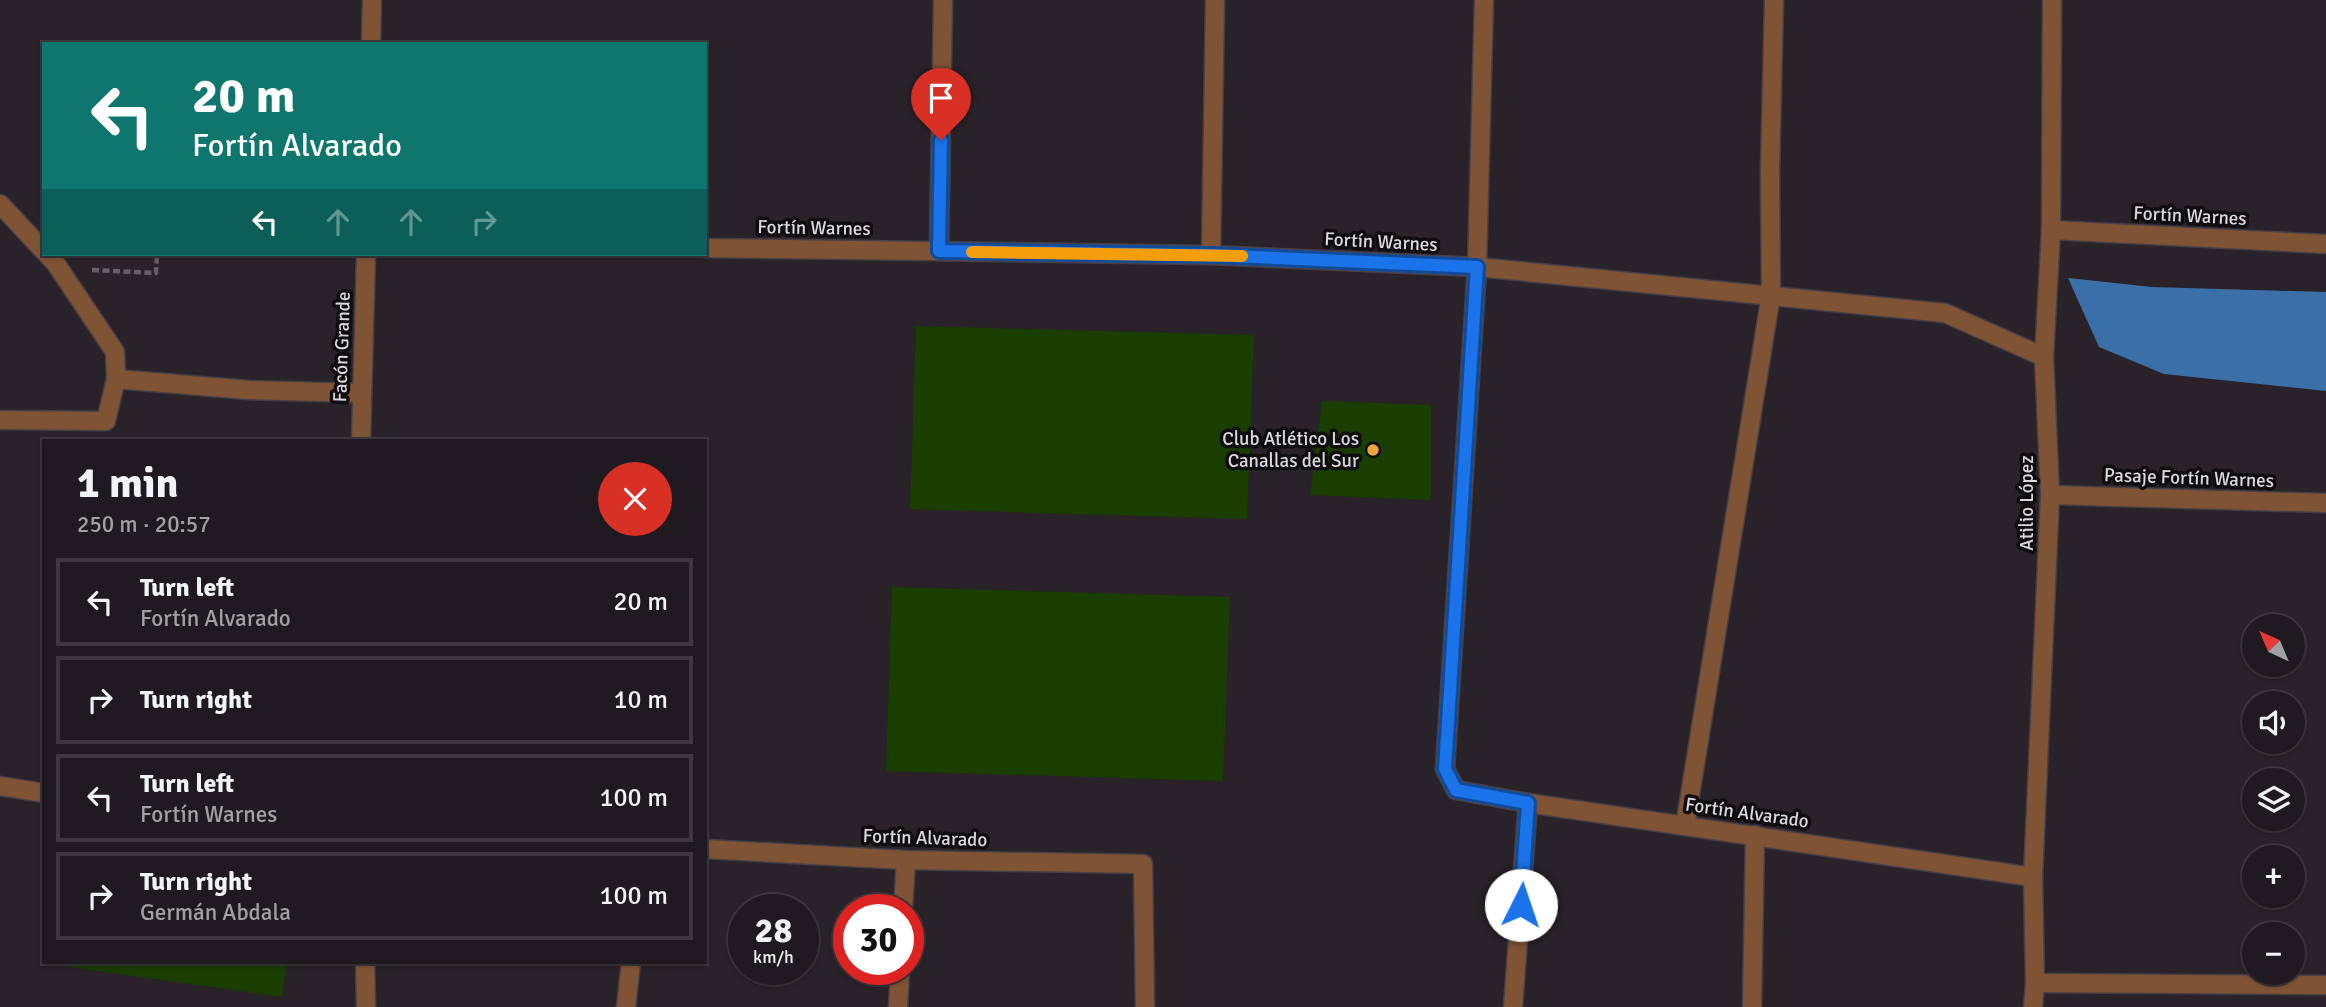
<!DOCTYPE html>
<html lang="en">
<head>
<meta charset="utf-8">
<style>
  :root { --surface:#1f1a1f; --page:#2c272c; --text:#f1f3f6; --muted:#a1a1a4; --line:#3c383d }
  body { margin:0; font-family:Signika,sans-serif; background:var(--page); color:var(--text); height:100vh; display:flex; flex-direction:column; font-size:26px; white-space:nowrap }
  * { box-sizing:border-box; margin:0 }
  p { font-size:23px; color:var(--muted) }
  .icon { flex:none; width:38px; height:38px; fill:none; stroke:currentColor; stroke-width:2; stroke-linecap:round; stroke-linejoin:round }
  .map { position:relative; flex:1; overflow:hidden }
  .side { position:absolute; left:42px; top:439px; width:665px; height:525px; display:flex; flex-direction:column; background:var(--surface); border-radius:0px; box-shadow:0 2px 5px #0004,0 0 0 2px var(--line) }
  .side>* { flex:none }
  .guide { position:absolute; left:42px; top:42px; width:665px; height:214px; border-radius:0px; box-shadow:0 2px 5px #0004,0 0 0 2px var(--line); background:#0f766e; color:#fff; overflow:hidden }
  .needle { width:46px; rotate:316deg }
  .fabs { position:absolute; left:2242px; top:614px; display:grid; gap:14px }
  .fabs a { display:grid; place-items:center; width:63px; height:63px; border-radius:50%; background:var(--surface); box-shadow:0 2px 5px #0004,0 0 0 2px var(--line); font-size:35px }
  .speed { position:absolute; left:728px; top:894px; display:flex; gap:14px; font-size:35px; font-weight:700; text-align:center }
  .speed>* { display:grid; place-content:center; width:91px; height:91px; border-radius:50%; background:var(--surface); box-shadow:0 2px 5px #0004,0 0 0 2px var(--line); line-height:1 }
  .speed small { font-size:18px; font-weight:400 }
  .speed .limit { border:10px solid #d22; background:#fff; color:#111 }
  .pin { position:absolute; display:grid; place-items:center; width:60px; height:60px; color:#fff; margin:-72px -30px; border-radius:50% 50% 50% 0; rotate:-45deg; box-shadow:0 0 7px #0007 }
  .pin .icon { rotate:45deg }
  .me { position:absolute; width:77px; margin:-38px; rotate:4deg; stroke-linejoin:round; filter:drop-shadow(0 0 5px #0008) }
  .turn { display:flex; align-items:center; gap:24px; height:147px; padding:0 35px; font-size:32px }
  .turn .icon { width:91px; height:91px; stroke-width:2.5 }
  .turn b { display:block; font-size:49px; line-height:60px }
  .lanes { display:flex; align-items:center; height:66px; padding:0 35px; background:#0003; justify-content:center; gap:35px; direction:ltr }
  .lanes .off { opacity:.35 }
  .round { display:grid; place-items:center; flex:none; width:74px; height:74px; border-radius:37px; background:var(--page) }
  .headline { display:flex; align-items:center; justify-content:space-between; height:119px; padding:0 35px }
  h1 { font-size:42px; font-weight:700; line-height:52px }
  ul { padding:0; list-style:none }
  li { display:flex; align-items:center; gap:21px; height:88px; margin:0 14px 10px; padding:0 21px; border:4px solid var(--line); border-radius:0px }
  li div { flex:1 }
  li b { display:block; font-size:26px }
  li em { font-style:normal }
  .map>svg:first-child { display:block }
  .green { fill:#1a3d00 }
  .water { fill:#3a70a7 }
  .lines { fill:none; stroke-linecap:round; stroke-linejoin:round }
  .service-casing { stroke:#463f46; stroke-width:21 }
  .minor-casing { stroke:#463f46; stroke-width:21 }
  .path { stroke:#665f66; stroke-width:4.5; stroke-dasharray:7 3.5; stroke-linecap:butt }
  .service { stroke:#7f5434; stroke-width:18 }
  .minor { stroke:#7f5434; stroke-width:18 }
  .route-casing { stroke:#114b97; stroke-width:18 }
  .route { stroke:#1a73e8; stroke-width:12 }
  .slow { stroke:#f59e0b; stroke-width:12 }
  .poi-dot { fill:#efa73d; stroke:#100d10; stroke-width:2.5 }
  .labels { text-anchor:middle; dominant-baseline:central; stroke-width:7; stroke-linejoin:round; paint-order:stroke }
  .street-label { font-size:19px; fill:#dcd7dc; stroke:#100d10 }
  .poi-label { font-size:19px; fill:#dcd7dc; stroke:#100d10; text-anchor:end }
</style>
</head>
<body>
<div class="map">
<svg width="2326" height="1007" viewBox="0 0 2326 1007">
  <rect width="100%" height="100%" fill="#292229"/>
  <!-- green -->
  <g class="green">
    <polygon points="916,326 1254,335 1247,519 910,509"/>
    <polygon points="1322,401 1431,405 1431,500 1310,495"/>
    <polygon points="892,587 1230,597 1223,781 886,771"/>
    <polygon points="63,963 287,962 287,963 282,997 63,966"/>
  </g>
  <!-- water -->
  <polygon class="water" points="2068,278 2152,287 2326,292 2326,391 2164,374 2099,347"/>
  <g class="lines">
    <defs>
      <g id="service">
        <polyline points="0,204 44,251"/>
        <polyline points="47,254 56,264 115,352 116,379 249,390 361,393"/>
      </g>
      <g id="minor">
        <polyline points="1484,0 1477,267 1445,769 1456,790 1528,803 2033,877"/>
        <polyline points="371,44 372,0"/>
        <polyline points="2051,230 2326,244"/>
        <polyline points="705,248 1211,255 1477,267 1945,313 2044,357"/>
        <polyline points="939,251 943,0"/>
        <polyline points="1211,255 1215,0"/>
        <polyline points="0,420 106,421 116,379"/>
        <polyline points="361,441 366,254"/>
        <polyline points="2050,495 2326,503"/>
        <polyline points="0,786 44,793"/>
        <polyline points="1685,826 1771,295 1770,172 1774,0"/>
        <polyline points="705,849 906,860 1143,864 1145,1007"/>
        <polyline points="903,910 906,860"/>
        <polyline points="365,962 366,1007"/>
        <polyline points="2035,983 2326,985"/>
        <polyline points="626,1007 631,962"/>
        <polyline points="898,1007 900,970"/>
        <polyline points="1513,1007 1528,803"/>
        <polyline points="1752,1007 1755,835"/>
        <polyline points="2033,1007 2035,983 2033,877 2050,495 2044,357 2051,230 2052,0"/>
      </g>
    </defs>
    <!-- service casing -->
    <use href="#service" class="service-casing"/>
    <!-- minor casing -->
    <use href="#minor" class="minor-casing"/>
    <!-- path -->
    <polyline class="path" points="92,270 156,273 157,254"/>
    <!-- service -->
    <use href="#service" class="service"/>
    <!-- minor -->
    <use href="#minor" class="minor"/>
  </g>
  <g class="lines">
    <defs>
      <polyline id="route" points="941,140 939,251 1211,255 1477,267 1445,769 1456,790 1528,803 1521,905"/>
    </defs>
    <!-- route casing -->
    <use href="#route" class="route-casing"/>
    <!-- route -->
    <use href="#route" class="route"/>
    <!-- slow -->
    <polyline class="slow" points="972,252 1242,256"/>
  </g>
  <!-- markers -->
  <circle class="poi-dot" cx="1373" cy="450" r="7"/>
  <g class="labels">
    <!-- street labels -->
    <g class="street-label">
      <text transform="translate(2190 216) rotate(3)">Fortín Warnes</text>
      <text transform="translate(814 228) rotate(1)">Fortín Warnes</text>
      <text transform="translate(1381 242) rotate(3)">Fortín Warnes</text>
      <text transform="translate(342 347) rotate(-88)">Facón Grande</text>
      <text transform="translate(2189 478) rotate(2)">Pasaje Fortín Warnes</text>
      <text transform="translate(2027 503) rotate(-90)">Atilio López</text>
      <text transform="translate(1747 813) rotate(8)">Fortín Alvarado</text>
      <text transform="translate(925 838) rotate(2)">Fortín Alvarado</text>
    </g>
    <!-- poi labels -->
    <g class="poi-label">
      <text x="1359" y="439">Club Atlético Los<tspan x="1359" dy="22">Canallas del Sur</tspan></text>
    </g>
  </g>
</svg>
<div class="fabs">
<a><svg class="needle" viewBox="-14 -14 28 28"><path d="M0-13l5 13h-10z" fill="#e53935"/><path d="M0 13l5-13h-10z" fill="#a1a1a4"/></svg></a>
<a><svg class="icon" aria-label="sound" viewBox="0 0 24 24"><path d="M4 9h4l5-4v14l-5-4H4zM17 9q2 3 0 6"/></svg></a>
<a><svg class="icon" aria-label="layers" viewBox="0 0 24 24"><path d="M12 4l9 5-9 5-9-5zM3 14l9 5 9-5"/></svg></a>
<a>+</a>
<a>−</a>
</div>
<div class="speed"><div>28<small>km/h</small></div><div class="limit">30</div></div>
<div class="pin" style="left:941px;top:140px;background:#d93025"><svg class="icon" aria-label="arrive" viewBox="0 0 24 24"><path d="M6 21V4h12l-3 4 3 4H6"/></svg></div>
<svg class="me" style="left:1521px;top:905px" viewBox="-20 -20 40 40"><circle r="19" fill="#fff"/><path d="M0-13L10 11 0 6-10 11z" fill="#1a73e8"/></svg>
<div class="guide">
<div class="turn"><svg class="icon" aria-label="left" viewBox="0 0 24 24"><path d="M17 20v-9H6M10 6l-5 5 5 5"/></svg><div><b>20 m</b>Fortín Alvarado</div></div>
<div class="lanes"><svg class="icon" aria-label="left" viewBox="0 0 24 24"><path d="M17 20v-9H6M10 6l-5 5 5 5"/></svg><svg class="icon off" aria-label="ahead" viewBox="0 0 24 24"><path d="M12 20V5M6 11l6-6 6 6"/></svg><svg class="icon off" aria-label="ahead" viewBox="0 0 24 24"><path d="M12 20V5M6 11l6-6 6 6"/></svg><svg class="icon off" aria-label="right" viewBox="0 0 24 24"><path d="M7 20v-9h11M14 6l5 5-5 5"/></svg></div>
</div>
<section class="side">
<div class="headline"><div><h1>1 min</h1><p>250 m · 20:57</p></div><a class="round" style="background:#d93025;color:#fff"><svg class="icon" aria-label="close" viewBox="0 0 24 24"><path d="M6 6l12 12M18 6L6 18"/></svg></a></div>
<ul>
<li><svg class="icon" aria-label="left" viewBox="0 0 24 24"><path d="M17 20v-9H6M10 6l-5 5 5 5"/></svg><div><b>Turn left</b><p>Fortín Alvarado</p></div><em>20 m</em></li>
<li><svg class="icon" aria-label="right" viewBox="0 0 24 24"><path d="M7 20v-9h11M14 6l5 5-5 5"/></svg><div><b>Turn right</b></div><em>10 m</em></li>
<li><svg class="icon" aria-label="left" viewBox="0 0 24 24"><path d="M17 20v-9H6M10 6l-5 5 5 5"/></svg><div><b>Turn left</b><p>Fortín Warnes</p></div><em>100 m</em></li>
<li><svg class="icon" aria-label="right" viewBox="0 0 24 24"><path d="M7 20v-9h11M14 6l5 5-5 5"/></svg><div><b>Turn right</b><p>Germán Abdala</p></div><em>100 m</em></li>
</ul>
</section>
</div>
</body>
</html>
